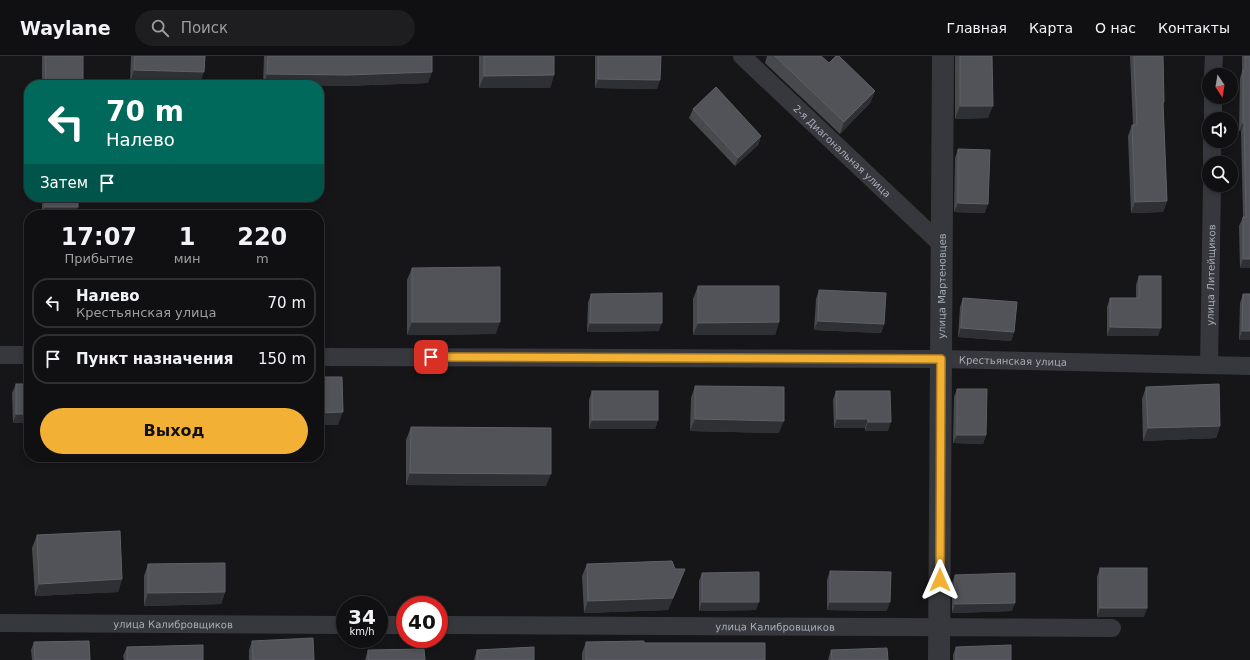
<!DOCTYPE html>
<html lang="ru">
<head>
<meta charset="utf-8">
<style>
  :root { --surface:#101012; --page:#1e1e20; --text:#f1f3f6; --muted:#9c9d9f; --line:#303032; --accent:#f2b134 }
  body { margin:0; font-family:"DejaVu Sans",sans-serif; background:var(--page); color:var(--text); height:100vh; display:flex; flex-direction:column; font-size:15px; white-space:nowrap }
  * { box-sizing:border-box; margin:0 }
  p { font-size:13px; color:var(--muted) }
  .icon { flex:none; width:22px; height:22px; fill:none; stroke:currentColor; stroke-width:2; stroke-linecap:round; stroke-linejoin:round }
  .map { position:relative; flex:1; overflow:hidden }
  .side { position:absolute; left:24px; top:154px; width:300px; height:252px; display:flex; flex-direction:column; background:var(--surface); border-radius:16px; box-shadow:0 2px 6px #0003,0 0 0 1px var(--line) }
  .side>* { flex:none }
  .guide { position:absolute; left:24px; top:24px; width:300px; height:122px; border-radius:16px; box-shadow:0 2px 6px #0003,0 0 0 1px var(--line); background:#00695c; color:#fff; overflow:hidden }
  .needle { width:26px; rotate:168deg }
  .controls { position:absolute; left:1202px; top:12px; display:grid; gap:8px }
  .controls a { display:grid; place-items:center; width:36px; height:36px; border-radius:50%; background:var(--surface); box-shadow:0 2px 6px #0003,0 0 0 1px var(--line); font-size:20px }
  .speed { position:absolute; left:336px; top:540px; display:flex; gap:8px; font-size:20px; font-weight:700; text-align:center }
  .speed>* { display:grid; place-content:center; width:52px; height:52px; border-radius:50%; background:var(--surface); box-shadow:0 2px 6px #0003,0 0 0 1px var(--line); line-height:1 }
  .speed small { font-size:10px; font-weight:400 }
  .speed .limit { border:6px solid #d22; background:#fff; color:#111 }
  .pin { position:absolute; display:grid; place-items:center; width:34px; height:34px; color:#fff; margin:-17px; border-radius:8px; box-shadow:0 2px 6px #0006 }
  .me { position:absolute; width:44px; margin:-22px; rotate:0deg; stroke-linejoin:round; filter:drop-shadow(0 0 3px #0008) }
  .turn { display:flex; align-items:center; gap:14px; height:84px; padding:0 16px; font-size:18px }
  .turn .icon { width:52px; height:52px; stroke-width:2.5 }
  .turn b { display:block; font-size:28px; line-height:34px }
  .then { display:flex; align-items:center; height:38px; padding:0 16px; background:#0003; gap:8px; font-size:15px }
  .eta { display:flex; justify-content:space-evenly; align-items:center; height:68px; text-align:center }
  .eta b { font-size:24px; font-weight:700; line-height:28px }
  .primary-button { display:flex; gap:8px; margin-top:auto; padding:8px 16px }
  .primary-button a { flex:1; height:46px; border-radius:24px; background:var(--accent); color:#111; font-size:16px; font-weight:700; line-height:46px; text-align:center }
  ul { padding:0; list-style:none }
  li { display:flex; align-items:center; gap:12px; height:50px; margin:0 8px 6px; padding:0 8px; border:2px solid var(--line); border-radius:16px }
  li div { flex:1 }
  li b { display:block; font-size:15px }
  li em { font-style:normal }
  header { display:flex; align-items:center; gap:24px; box-sizing:border-box; height:56px; padding:0 20px; background:var(--surface); border-bottom:1px solid var(--line) }
  header strong { font-size:19px }
  nav { display:flex; gap:22px; margin-inline-start:auto; font-size:14px }
  .search { width:280px; height:36px; background:var(--page); display:flex; align-items:center; gap:10px; box-sizing:border-box; padding:0 14px; border-radius:22px; color:var(--muted); font-size:15px }
  .map>svg:first-child { display:block }
  .lines { fill:none; stroke-linecap:round; stroke-linejoin:round }
  .minor { stroke:#37383d; stroke-width:18 }
  .tertiary { stroke:#37383d; stroke-width:22 }
  .wall { fill:#47494d }
  .shaded-wall { fill:#2f3033 }
  .building { fill:#525359; stroke:#5f6168 }
  .route-casing { stroke:#9d7322; stroke-width:10 }
  .route { stroke:#f2b134; stroke-width:7 }
  .labels { text-anchor:middle; dominant-baseline:central; stroke-width:3; stroke-linejoin:round; paint-order:stroke }
  .street-label { font-size:10px; fill:#a8adb8; stroke:#111113 }
</style>
</head>
<body>
<header>
<strong>Waylane</strong>
<div class="search"><svg class="icon" aria-label="search" viewBox="0 0 24 24"><circle cx="10" cy="10" r="6"/><path d="M15 15l6 6"/></svg>Поиск</div>
<nav><a>Главная</a><a>Карта</a><a>О нас</a><a>Контакты</a></nav>
</header>
<div class="map">
<svg width="1250" height="604" viewBox="0 0 1250 604">
  <rect width="100%" height="100%" fill="#161618"/>
  <g class="lines">
    <!-- minor -->
    <g class="minor">
      <path id="s1" d="M742,0L942,189"/>
      <polyline points="1213,19 1214,0"/>
      <polyline points="1213,63 1213,41"/>
      <polyline points="1212,107 1212,85"/>
      <polyline points="0,299 29,299"/>
      <path id="s2" d="M319,301L941,303L1250,310"/>
      <path id="s3" d="M1209,309L1212,129"/>
      <path id="s4" d="M0,567L345,569"/>
      <polyline points="379,569 405,569"/>
      <path id="s5" d="M439,569L1112,572"/>
    </g>
    <!-- tertiary -->
    <path class="tertiary" id="s6" d="M939,604L943,0"/>
  </g>
  <!-- wall -->
  <g class="wall">
    <rect x="42" y="0" width="41" height="29"/>
    <polygon points="131,0 205,0 200,28 130,26"/>
    <polygon points="264,0 432,0 428,27 344,30 319,29 263,29"/>
    <polygon points="479,0 554,0 554,19 550,32 479,32"/>
    <polygon points="595,0 661,0 657,33 595,32"/>
    <polygon points="767,0 821,0 829,7 875,35 870,47 840,78 765,7"/>
    <polygon points="955,0 992,0 988,62 955,63"/>
    <polygon points="1130,0 1163,0 1164,46 1163,49 1167,145 1163,156 1131,157 1128,80 1132,69 1133,69"/>
    <polygon points="1242,0 1250,0 1250,212 1240,212 1239,170 1243,161 1241,75 1239,75 1240,22 1242,16"/>
    <polygon points="693,53 761,80 758,89 735,110 689,62"/>
    <polygon points="958,93 985,157 954,156 955,102"/>
    <polygon points="42,141 78,141 75,159 42,159"/>
    <polygon points="412,212 496,278 407,279 407,224"/>
    <polygon points="1139,220 1158,280 1107,280 1107,251 1110,242 1136,242 1136,229"/>
    <polygon points="698,230 779,266 775,279 693,279 693,243"/>
    <polygon points="819,234 884,268 881,277 814,274 816,243"/>
    <polygon points="29,237 29,274 28,274"/>
    <polygon points="591,238 659,275 587,276 588,247"/>
    <polygon points="1243,238 1250,284 1239,284 1240,247"/>
    <polygon points="963,242 1014,276 1011,285 958,281 960,251"/>
    <polygon points="16,328 29,328 13,367 12,337"/>
    <polygon points="695,330 779,377 690,375 691,342"/>
    <polygon points="1146,331 1220,370 1216,382 1143,385 1142,343"/>
    <polygon points="957,333 986,379 983,388 953,387 954,341"/>
    <polygon points="592,335 658,364 655,373 589,373 589,344"/>
    <polygon points="836,335 888,375 865,375 865,372 834,372 833,344"/>
    <polygon points="411,371 546,430 406,429 406,384"/>
    <polygon points="37,479 122,523 118,536 35,540 32,492"/>
    <polygon points="148,508 225,536 221,548 144,550 144,520"/>
    <polygon points="587,508 675,513 680,525 668,554 584,557 582,520"/>
    <polygon points="1100,512 1144,561 1097,561 1097,521"/>
    <polygon points="830,515 887,555 827,554 827,524"/>
    <polygon points="702,517 756,554 699,555 699,525"/>
    <polygon points="955,519 1012,555 952,557 952,527"/>
    <polygon points="252,585 314,604 249,604 249,594"/>
    <polygon points="34,586 90,604 32,604 31,594"/>
    <polygon points="586,586 644,587 765,604 582,604 582,597"/>
    <polygon points="127,591 203,604 124,604 123,600"/>
    <polygon points="956,591 1011,604 953,604 953,599"/>
    <polygon points="368,594 425,604 365,604"/>
    <polygon points="477,594 534,604 474,604"/>
    <polygon points="831,594 888,604 828,604"/>
  </g>
  <!-- shaded-wall -->
  <g class="shaded-wall">
    <polygon points="134,14 204,16 200,28 130,26"/>
    <polygon points="432,16 428,27 344,30 319,30 319,29 263,29 267,18"/>
    <polygon points="554,19 550,32 479,32 484,20"/>
    <polygon points="598,23 660,24 657,33 595,32"/>
    <polygon points="46,28 83,28 83,29 45,29"/>
    <polygon points="875,35 870,47 840,78 844,66"/>
    <polygon points="960,50 993,50 988,62 955,63"/>
    <polygon points="1243,67 1244,67 1241,75 1239,75"/>
    <polygon points="761,80 758,89 735,110 738,102"/>
    <polygon points="1167,145 1163,156 1131,157 1135,146"/>
    <polygon points="958,147 988,148 985,157 954,156"/>
    <polygon points="45,151 78,151 75,159 42,159"/>
    <polygon points="1243,203 1250,203 1250,212 1240,212"/>
    <polygon points="818,265 884,268 881,277 814,274"/>
    <polygon points="412,266 500,266 496,278 407,279"/>
    <polygon points="779,266 775,279 693,279 698,267"/>
    <polygon points="590,267 662,267 659,275 587,276"/>
    <polygon points="1110,271 1161,272 1158,280 1107,280"/>
    <polygon points="961,272 1014,276 1011,285 958,281"/>
    <polygon points="1242,275 1250,275 1250,284 1239,284"/>
    <polygon points="343,356 338,369 319,369 319,357"/>
    <polygon points="16,358 29,358 29,367 13,367"/>
    <polygon points="695,363 784,365 779,377 690,375"/>
    <polygon points="837,363 868,363 865,372 834,372"/>
    <polygon points="592,364 658,364 655,373 589,373"/>
    <polygon points="868,366 891,366 888,375 865,375"/>
    <polygon points="1220,370 1216,382 1143,385 1148,372"/>
    <polygon points="957,379 986,379 983,388 953,387"/>
    <polygon points="410,417 551,418 546,430 406,429"/>
    <polygon points="685,513 668,554 584,557 588,545"/>
    <polygon points="122,523 118,536 35,540 39,528"/>
    <polygon points="225,536 221,548 144,550 148,537"/>
    <polygon points="702,546 759,546 756,554 699,555"/>
    <polygon points="830,546 890,546 887,555 827,554"/>
    <polygon points="1015,547 1012,555 952,557 955,548"/>
    <polygon points="1100,552 1147,552 1144,561 1097,561"/>
  </g>
  <!-- building -->
  <g class="building">
    <polygon points="45,0 83,0 83,28 46,28"/>
    <polygon points="135,0 205,0 204,16 134,14"/>
    <polygon points="268,0 432,0 432,16 347,19 267,18"/>
    <polygon points="484,0 554,0 554,19 484,20"/>
    <polygon points="598,0 661,0 660,24 598,23"/>
    <polygon points="775,0 821,0 829,7 836,0 839,0 875,35 844,66"/>
    <polygon points="960,0 992,0 993,50 960,50"/>
    <polygon points="1134,0 1163,0 1164,46 1163,46 1167,145 1135,146 1132,69 1137,69"/>
    <polygon points="1245,0 1250,0 1250,203 1243,203 1243,161 1246,161 1244,67 1243,67 1243,14 1245,14"/>
    <polygon points="716,31 761,80 738,102 693,53"/>
    <polygon points="958,93 990,94 988,148 958,147"/>
    <rect x="45" y="141" width="33" height="10"/>
    <polygon points="500,211 500,266 412,266 412,212"/>
    <polygon points="1139,220 1161,220 1161,272 1110,271 1110,242 1139,242"/>
    <polygon points="698,230 779,230 779,266 698,267"/>
    <polygon points="819,234 886,237 884,268 818,265"/>
    <polygon points="662,237 662,267 590,267 591,238"/>
    <polygon points="1243,238 1250,238 1250,275 1242,275"/>
    <polygon points="963,242 1017,246 1014,276 961,272"/>
    <polygon points="319,321 342,321 343,356 319,357"/>
    <rect x="16" y="328" width="13" height="30"/>
    <polygon points="1219,328 1220,370 1148,372 1146,331"/>
    <polygon points="695,330 784,331 784,365 695,363"/>
    <polygon points="957,333 987,333 986,379 957,379"/>
    <rect x="592" y="335" width="66" height="29"/>
    <polygon points="836,335 890,335 891,366 868,366 868,363 837,363"/>
    <polygon points="411,371 551,372 551,418 410,417"/>
    <polygon points="120,475 122,523 39,528 37,479"/>
    <polygon points="672,505 675,513 685,513 673,542 588,545 587,508"/>
    <polygon points="225,507 225,536 148,537 148,508"/>
    <rect x="1100" y="512" width="47" height="40"/>
    <polygon points="830,515 891,516 890,546 830,546"/>
    <polygon points="759,516 759,546 702,546 702,517"/>
    <polygon points="1015,517 1015,547 955,548 955,519"/>
    <polygon points="313,582 314,604 253,604 252,585"/>
    <polygon points="89,585 90,604 35,604 34,586"/>
    <polygon points="644,585 644,587 765,587 765,604 586,604 586,586"/>
    <polygon points="203,589 203,604 127,604 127,591"/>
    <polygon points="1011,589 1011,604 956,604 956,591"/>
    <polygon points="534,591 534,604 477,604 477,594"/>
    <polygon points="887,592 888,604 832,604 831,594"/>
    <polygon points="424,593 425,604 368,604 368,594"/>
  </g>
  <g class="lines">
    <defs>
      <polyline id="route" points="431,301 941,303 940,524"/>
    </defs>
    <!-- route casing -->
    <use href="#route" class="route-casing"/>
    <!-- route -->
    <use href="#route" class="route"/>
  </g>
  <g class="labels">
    <!-- street labels -->
    <g class="street-label">
      <text stroke="none"><textPath href="#s1" startOffset="138">2-я Диагональная улица</textPath></text>
      <text stroke="none"><textPath href="#s3" startOffset="90">улица Литейщиков</textPath></text>
      <text stroke="none"><textPath href="#s6" startOffset="374">улица Мартеновцев</textPath></text>
      <text stroke="none"><textPath href="#s2" startOffset="694">Крестьянская улица</textPath></text>
      <text stroke="none"><textPath href="#s4" startOffset="173">улица Калибровщиков</textPath></text>
      <text stroke="none"><textPath href="#s5" startOffset="336">улица Калибровщиков</textPath></text>
    </g>
  </g>
</svg>
<div class="controls">
<a><svg class="needle" viewBox="-14 -14 28 28"><path d="M0-13l5 13h-10z" fill="#e53935"/><path d="M0 13l5-13h-10z" fill="#9c9d9f"/></svg></a>
<a><svg class="icon" aria-label="sound" viewBox="0 0 24 24"><path d="M4 9h4l5-4v14l-5-4H4zM17 9q2 3 0 6"/></svg></a>
<a><svg class="icon" aria-label="search" viewBox="0 0 24 24"><circle cx="10" cy="10" r="6"/><path d="M15 15l6 6"/></svg></a>
</div>
<div class="speed"><div>34<small>km/h</small></div><div class="limit">40</div></div>
<div class="pin" style="left:431px;top:301px;background:#d93025"><svg class="icon" aria-label="arrive" viewBox="0 0 24 24"><path d="M6 21V4h12l-3 4 3 4H6"/></svg></div>
<svg class="me" style="left:940px;top:524px" viewBox="-20 -20 40 40"><path d="M0-17L14 15 0 8-14 15z" fill="#f2b134" stroke="#fff" stroke-width="4"/></svg>
<div class="guide">
<div class="turn"><svg class="icon" aria-label="left" viewBox="0 0 24 24"><path d="M17 20v-9H6M10 6l-5 5 5 5"/></svg><div><b>70 m</b>Налево</div></div>
<div class="then">Затем<svg class="icon" aria-label="arrive" viewBox="0 0 24 24"><path d="M6 21V4h12l-3 4 3 4H6"/></svg></div>
</div>
<section class="side">
<div class="eta">
<div><b>17:07</b><p>Прибытие</p></div>
<div><b>1</b><p>мин</p></div>
<div><b>220</b><p>m</p></div>
</div>
<ul>
<li><svg class="icon" aria-label="left" viewBox="0 0 24 24"><path d="M17 20v-9H6M10 6l-5 5 5 5"/></svg><div><b>Налево</b><p>Крестьянская улица</p></div><em>70 m</em></li>
<li><svg class="icon" aria-label="arrive" viewBox="0 0 24 24"><path d="M6 21V4h12l-3 4 3 4H6"/></svg><div><b>Пункт назначения</b></div><em>150 m</em></li>
</ul>
<div class="primary-button"><a>Выход</a></div>
</section>
</div>
</body>
</html>
